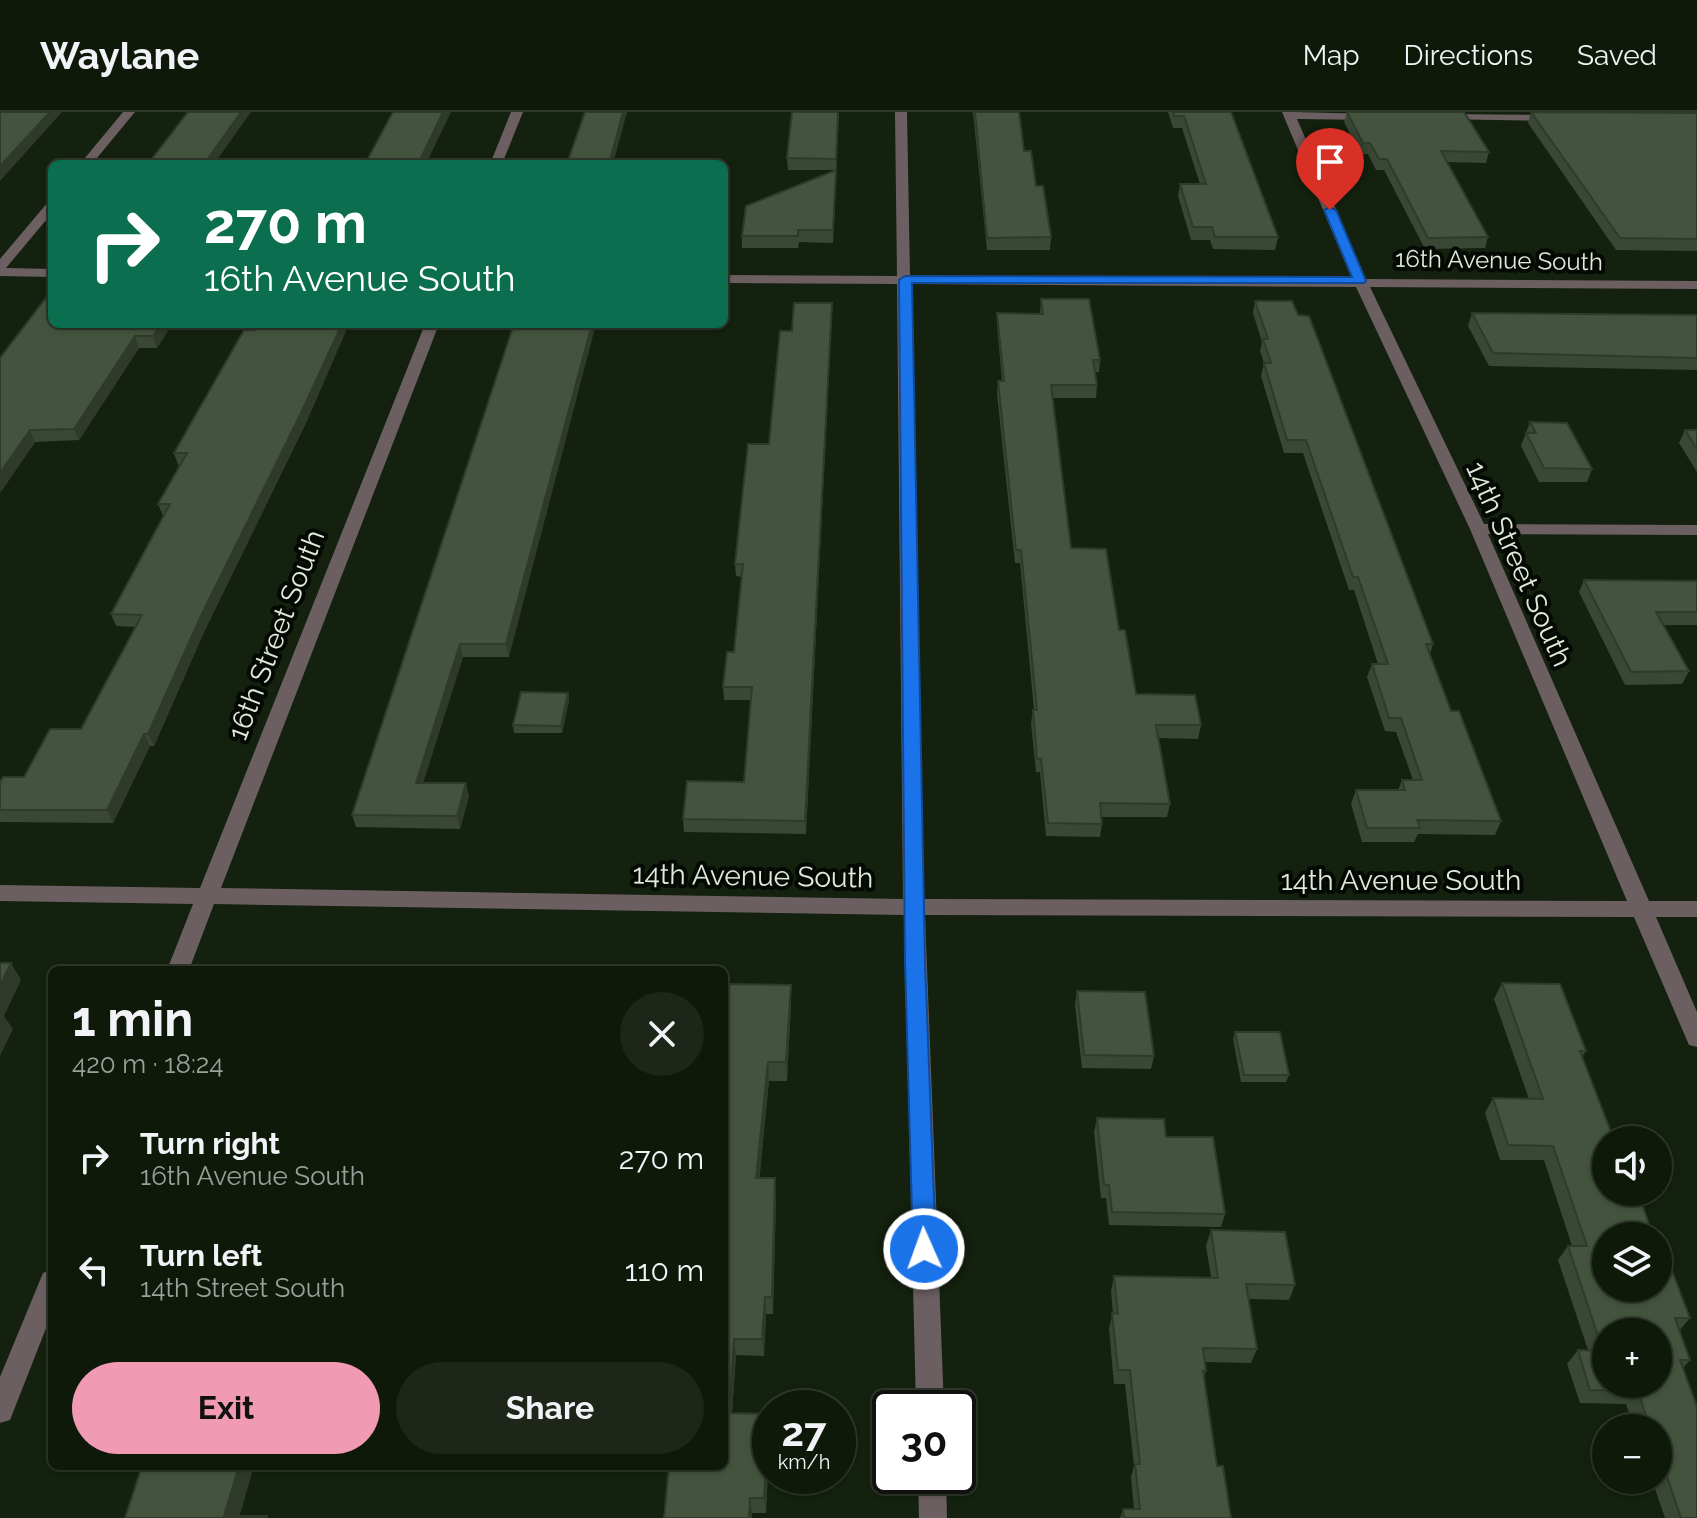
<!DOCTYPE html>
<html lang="en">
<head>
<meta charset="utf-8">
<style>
  :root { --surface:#0f190a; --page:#1d2618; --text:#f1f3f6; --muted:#9ba09c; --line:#2f382b; --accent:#f19ab4 }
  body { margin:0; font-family:Raleway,sans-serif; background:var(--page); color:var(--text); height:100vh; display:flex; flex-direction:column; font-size:30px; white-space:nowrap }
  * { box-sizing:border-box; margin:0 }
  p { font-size:26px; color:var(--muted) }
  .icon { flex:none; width:44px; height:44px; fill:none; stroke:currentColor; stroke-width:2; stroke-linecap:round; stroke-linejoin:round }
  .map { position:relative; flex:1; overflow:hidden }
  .sheet { position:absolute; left:48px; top:854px; width:680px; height:504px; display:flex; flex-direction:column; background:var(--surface); border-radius:12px; box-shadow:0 2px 6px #0004,0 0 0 2px var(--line) }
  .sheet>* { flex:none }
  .guide { position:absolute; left:48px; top:48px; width:680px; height:168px; border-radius:12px; box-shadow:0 2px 6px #0004,0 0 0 2px var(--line); background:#0b6e4f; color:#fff; overflow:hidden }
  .fabs { position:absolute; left:1592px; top:1014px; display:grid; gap:16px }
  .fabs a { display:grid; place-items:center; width:80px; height:80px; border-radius:50%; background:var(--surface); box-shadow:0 2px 6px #0004,0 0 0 2px var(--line); font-size:40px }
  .speed { position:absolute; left:752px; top:1278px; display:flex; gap:16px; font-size:40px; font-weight:700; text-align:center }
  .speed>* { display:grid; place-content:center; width:104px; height:104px; border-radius:50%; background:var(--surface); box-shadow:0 2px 6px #0004,0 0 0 2px var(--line); line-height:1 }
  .speed small { font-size:20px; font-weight:400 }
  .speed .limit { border:4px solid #111; border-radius:12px; background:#fff; color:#111 }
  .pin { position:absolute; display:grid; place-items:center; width:68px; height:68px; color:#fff; margin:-82px -34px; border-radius:50% 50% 50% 0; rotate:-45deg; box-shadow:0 0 8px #0007 }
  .pin .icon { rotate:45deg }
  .me { position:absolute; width:88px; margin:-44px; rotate:358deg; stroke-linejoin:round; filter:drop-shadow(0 0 6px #0008) }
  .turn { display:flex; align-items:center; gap:28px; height:168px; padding:0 24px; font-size:36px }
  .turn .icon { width:104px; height:104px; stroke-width:2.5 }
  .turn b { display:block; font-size:56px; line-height:68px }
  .round { display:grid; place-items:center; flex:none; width:84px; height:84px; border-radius:42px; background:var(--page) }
  .head { display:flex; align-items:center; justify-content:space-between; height:136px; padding:0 24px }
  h1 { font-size:48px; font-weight:700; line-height:60px }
  .primary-button { display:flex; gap:16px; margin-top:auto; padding:16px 24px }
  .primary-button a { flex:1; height:92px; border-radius:48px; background:var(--accent); color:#111; font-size:32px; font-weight:700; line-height:92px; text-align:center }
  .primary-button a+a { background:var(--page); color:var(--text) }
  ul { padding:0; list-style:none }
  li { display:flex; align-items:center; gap:24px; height:112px; padding:0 24px }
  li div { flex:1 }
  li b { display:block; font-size:30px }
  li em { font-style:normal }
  header { display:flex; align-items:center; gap:48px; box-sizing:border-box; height:112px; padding:0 40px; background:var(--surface); border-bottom:2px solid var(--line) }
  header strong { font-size:38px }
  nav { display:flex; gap:44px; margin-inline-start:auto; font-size:28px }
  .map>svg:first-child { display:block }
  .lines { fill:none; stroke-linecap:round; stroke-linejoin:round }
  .minor { fill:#6c5f62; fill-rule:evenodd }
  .wall { fill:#3a4735 }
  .shaded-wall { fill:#303a2b }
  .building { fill:#44533e; stroke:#303a2b; stroke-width:2; fill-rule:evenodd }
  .route { fill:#1a73e8; stroke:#114b97; stroke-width:2 }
  .labels { text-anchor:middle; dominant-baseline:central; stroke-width:8; stroke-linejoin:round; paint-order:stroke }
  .far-street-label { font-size:24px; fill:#e0e9dc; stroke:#040903 }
  .street-label { font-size:28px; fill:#e0e9dc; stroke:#040903 }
</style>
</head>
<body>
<header>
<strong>Waylane</strong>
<nav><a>Map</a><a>Directions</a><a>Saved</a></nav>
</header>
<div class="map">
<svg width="1697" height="1406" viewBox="0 0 1697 1406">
  <rect width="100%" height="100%" fill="#14210e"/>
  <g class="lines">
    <!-- minor -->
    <g class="minor">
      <polygon points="123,0 135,0 92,52 80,52"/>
      <polygon points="511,0 523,0 502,52 490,52"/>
      <path d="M895,0H907L910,164L1352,167L1282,0H1294L1373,2L1379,5L1373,8L1297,7L1366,167L1697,169V177L1370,175L1484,412L1697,413V423L1488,422L1649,789H1697V805H1656L1697,900V935L1689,933L1686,926L1634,805L925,803L944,1296H916L904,803L214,792L189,858H167L193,792L0,789V773L200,776L425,212H439L221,776L903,787L897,172L724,171V163L897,164ZM911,172L1356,175L1470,417L1627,789L924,787Z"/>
      <polygon points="1441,2 1557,3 1563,6 1557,9 1437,7 1435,5"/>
      <polygon points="52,89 52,101 6,156 52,157 52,165 0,164 0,147 48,90"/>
      <polygon points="52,1157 52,1201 10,1308 0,1311 0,1265 43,1161"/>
      <polygon points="918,1364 946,1364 947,1406 919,1406"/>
    </g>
  </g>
  <!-- wall -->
  <g class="wall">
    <polygon points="839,0 833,131 799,130 798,136 742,136 742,124 835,58 788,58 787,46"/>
    <polygon points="973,0 1019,0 1024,39 1051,125 1050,138 987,138"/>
    <polygon points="1168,0 1231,0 1278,125 1275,138 1213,137 1210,128 1191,128 1178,84 1180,72 1200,72 1182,16 1173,16"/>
    <polygon points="1347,0 1489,40 1486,51 1447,50 1488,125 1485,136 1425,137 1384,58 1376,58 1368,42 1360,42 1344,10"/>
    <polygon points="1531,0 1697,1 1697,139 1616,138 1528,11"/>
    <polygon points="52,178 172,212 157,236 139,236 79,328 35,330 0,381"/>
    <polygon points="1041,187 1100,248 1099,260 1095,260 1097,273 1096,286 1053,286 1071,436 1119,518 1136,582 1201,613 1198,627 1158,626 1170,692 1167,705 1102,705 1102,712 1100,725 1046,724 1040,660 1036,660 1031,611 1033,598 1034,598 1020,451 1015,451 997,282 998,269 1002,269 997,213 997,201 1040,202"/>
    <polygon points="1255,189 1433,532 1430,542 1451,599 1501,709 1495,723 1418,722 1414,730 1362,730 1351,692 1356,678 1398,678 1402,668 1413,668 1396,620 1385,619 1367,565 1372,552 1378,552 1354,478 1349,478 1303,341 1284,341 1261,264 1264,251 1260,239 1262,230 1253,201"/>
    <polygon points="832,191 806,722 684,720 683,707 744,670 751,588 724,588 723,575 734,540 742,465 736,464 735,452 769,332 792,219"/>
    <polygon points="1472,201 1697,203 1697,258 1489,254 1468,214"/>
    <polygon points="259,212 349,212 305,313 204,520 154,634 150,634 113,711 0,710 0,670 24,665 81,617 136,515 116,514 111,502 163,404 158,392 180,353 178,353 174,341"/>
    <polygon points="514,212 509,545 463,545 423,671 469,684 460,717 356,715 352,703"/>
    <polygon points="1530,310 1592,357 1587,370 1539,370 1521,334"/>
    <polygon points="1685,318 1697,318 1697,360 1679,331"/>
    <polygon points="1584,468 1697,469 1697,513 1664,513 1689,559 1682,572 1625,573 1579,480"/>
    <polygon points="568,581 569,588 562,621 514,621 513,613"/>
    <polygon points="1502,871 1586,939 1582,945 1606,1124 1690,1206 1679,1219 1690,1248 1683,1256 1697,1406 1665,1406 1652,1368 1658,1368 1658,1316 1634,1316 1626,1292 1580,1291 1567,1252 1578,1238 1588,1238 1558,1148 1568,1134 1572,1134 1544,1048 1500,1048 1485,1001 1493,986 1529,987 1494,887"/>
    <polygon points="724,872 791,892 787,969 769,969 759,1066 776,1084 773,1202 766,1202 764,1244 736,1243 732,1301 769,1302 770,1317 766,1401 752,1401 724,1354"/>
    <polygon points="1077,879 1154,944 1151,957 1082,956 1075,893"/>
    <polygon points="1235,920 1289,963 1286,970 1241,970 1233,927"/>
    <polygon points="1097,1006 1166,1025 1225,1102 1221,1115 1109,1113 1106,1086 1101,1086 1094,1020"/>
    <polygon points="1211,1118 1295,1173 1289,1188 1249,1187 1257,1237 1251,1251 1205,1250 1206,1259 1204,1265 1217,1354 1231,1406 1120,1406 1123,1397 1134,1397 1131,1365 1134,1354 1125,1272 1114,1272 1109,1216 1113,1201 1111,1179 1114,1164 1211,1165 1206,1134"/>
  </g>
  <!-- shaded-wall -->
  <g class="shaded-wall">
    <polygon points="50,0 62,0 0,69 0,54"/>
    <polygon points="241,0 251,0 214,52 204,52"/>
    <polygon points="443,0 451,0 426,52 418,52"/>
    <polygon points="623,0 627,0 613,52 609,52"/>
    <polygon points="832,191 832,203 806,722 805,709"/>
    <polygon points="161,212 172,212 157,236 153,224"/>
    <polygon points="342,212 349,212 305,313 204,520 154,634 148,622 199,508"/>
    <polygon points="592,212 596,212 509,545 506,532"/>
    <polygon points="135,224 139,236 79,328 74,317"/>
    <polygon points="30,318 35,330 0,381 0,361"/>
    <polygon points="460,532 463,545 419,683 416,671"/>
    <polygon points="568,581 569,588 562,621 561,614"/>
    <polygon points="144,622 150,634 113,711 107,698"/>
    <polygon points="466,671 469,684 460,717 457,704"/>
    <polygon points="11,851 21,868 4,904 13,917 0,944 0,873"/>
    <polygon points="791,873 791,892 787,969 786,950"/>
    <polygon points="768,950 769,969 758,1083 756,1066"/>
    <polygon points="775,1066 776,1084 773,1202 772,1185"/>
    <polygon points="765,1185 766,1202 764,1244 762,1227"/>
    <polygon points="734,1227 736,1243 731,1317 729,1301"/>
    <polygon points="769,1302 770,1317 766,1401 764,1386"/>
    <polygon points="239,1354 254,1354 239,1406 224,1404"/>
    <polygon points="750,1386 752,1401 752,1406 749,1406"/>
  </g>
  <!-- building -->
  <g class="building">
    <polygon points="0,0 50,0 0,54"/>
    <polygon points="188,0 241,0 204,52 148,52"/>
    <polygon points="393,0 443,0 418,52 365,52"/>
    <polygon points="585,0 623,0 609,52 567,52"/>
    <polygon points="792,0 838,0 836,47 787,46"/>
    <polygon points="975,0 1019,0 1024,39 1031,39 1036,74 1043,74 1051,125 987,126"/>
    <polygon points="1173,0 1231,0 1278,125 1215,125 1212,115 1193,115 1180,72 1206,72 1184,4 1174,4"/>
    <polygon points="1347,0 1464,0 1489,40 1441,39 1488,125 1428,126 1387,47 1379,47 1370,31 1363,31"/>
    <polygon points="1531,0 1697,1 1697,127 1620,126"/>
    <polygon points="836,58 833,118 798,118 798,124 742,124 746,94"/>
    <polygon points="52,178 52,212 161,212 153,224 135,224 74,317 30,318 0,361 0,246"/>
    <polygon points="1041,187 1089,187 1100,248 1093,248 1097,273 1051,273 1071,436 1106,437 1119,518 1125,518 1136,582 1195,583 1201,613 1156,613 1170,692 1100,691 1102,712 1048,711 1041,647 1037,647 1033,598 1037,598 1021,438 1016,438 998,269 1004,269 997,201 1043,202"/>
    <polygon points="1255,189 1292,189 1298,203 1309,204 1433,532 1426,532 1451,599 1459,599 1501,709 1417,708 1420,716 1367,716 1356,678 1405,678 1402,668 1422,668 1401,606 1389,606 1372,552 1388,552 1358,465 1353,465 1306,328 1287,328 1264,251 1271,251 1263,227 1268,227"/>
    <polygon points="794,191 832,191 805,709 683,707 687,669 744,670 752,575 723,575 727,540 734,540 743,452 735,452 748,332 769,332 780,219 792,219"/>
    <polygon points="1472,201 1697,203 1697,246 1493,241"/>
    <polygon points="259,212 342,212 301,301 199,508 148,622 144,622 107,698 0,698 0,670 3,665 24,665 50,617 81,617 142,503 111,502 170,392 158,392 187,341 174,341 244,218 255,218"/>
    <polygon points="514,212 592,212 506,532 460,532 416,671 466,671 457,704 352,703"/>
    <polygon points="1530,310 1567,311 1592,357 1544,356 1526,321 1536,321"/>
    <polygon points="1685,318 1697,318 1697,337"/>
    <polygon points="1584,468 1697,469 1697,500 1656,500 1689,559 1631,560"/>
    <polygon points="521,580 568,581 561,614 513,613"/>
    <polygon points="0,851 11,851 0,873"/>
    <path d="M1502,871L1560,872L1586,939H1580L1611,1020H1618L1620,1028H1606V1080H1638L1653,1124H1606V1176H1658V1135H1663L1690,1206H1675L1690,1248H1680L1697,1295V1406H1681L1658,1338V1316H1650L1638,1279L1590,1278L1578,1238L1603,1239L1568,1134H1587L1553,1034L1508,1033L1493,986L1543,987ZM1606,1220H1658V1272H1606Z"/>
    <polygon points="724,872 791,873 786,950 768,950 756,1066 775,1066 772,1185 765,1185 762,1227 734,1227 729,1301 769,1302 764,1386 750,1386 749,1406 664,1406 669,1354 724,1354"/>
    <polygon points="1077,879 1145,880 1154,944 1084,943"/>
    <polygon points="1235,920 1280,920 1289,963 1244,963"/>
    <polygon points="1097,1006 1164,1007 1166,1025 1213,1025 1225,1102 1112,1100 1109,1073 1104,1073"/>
    <polygon points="1211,1118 1285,1120 1295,1173 1246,1172 1257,1237 1203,1236 1206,1259 1203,1259 1217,1354 1223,1354 1231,1406 1124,1406 1123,1397 1140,1397 1135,1352 1140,1352 1130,1258 1118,1258 1112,1201 1118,1202 1114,1164 1218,1166"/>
    <polygon points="142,1354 239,1354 224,1404 267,1404 266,1406 125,1406"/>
  </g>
  <!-- route -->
  <polygon class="route" points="1330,95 1336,98 1366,169 1364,171 912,171 925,850 936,1137 933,1144 924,1147 916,1144 913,1137 905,850 899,168 905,164 1352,165 1324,98"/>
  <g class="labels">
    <!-- far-street labels -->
    <g class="far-street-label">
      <text transform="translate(1499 148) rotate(1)">16th Avenue South</text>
    </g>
    <!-- street labels -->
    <g class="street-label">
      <text transform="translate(1519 452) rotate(66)">14th Street South</text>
      <text transform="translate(276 523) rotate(-69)">16th Street South</text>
      <text transform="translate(753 764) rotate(1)">14th Avenue South</text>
      <text x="1401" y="768">14th Avenue South</text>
    </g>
  </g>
</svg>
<div class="fabs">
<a><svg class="icon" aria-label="sound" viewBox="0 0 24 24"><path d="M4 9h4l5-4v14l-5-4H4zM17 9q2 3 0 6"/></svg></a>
<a><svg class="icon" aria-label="layers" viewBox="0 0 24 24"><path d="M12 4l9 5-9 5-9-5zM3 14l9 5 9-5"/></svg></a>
<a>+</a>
<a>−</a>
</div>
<div class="speed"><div>27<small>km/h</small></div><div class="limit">30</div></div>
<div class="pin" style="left:1330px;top:98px;background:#d93025"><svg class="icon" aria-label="arrive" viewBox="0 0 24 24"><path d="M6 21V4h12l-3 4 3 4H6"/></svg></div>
<svg class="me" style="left:924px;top:1137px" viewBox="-20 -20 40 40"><circle r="17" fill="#1a73e8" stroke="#fff" stroke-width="3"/><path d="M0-11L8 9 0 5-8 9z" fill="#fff"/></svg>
<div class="guide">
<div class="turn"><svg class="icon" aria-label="right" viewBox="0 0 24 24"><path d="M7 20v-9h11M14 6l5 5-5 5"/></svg><div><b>270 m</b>16th Avenue South</div></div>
</div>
<section class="sheet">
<div class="head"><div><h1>1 min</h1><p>420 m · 18:24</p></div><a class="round"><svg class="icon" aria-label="close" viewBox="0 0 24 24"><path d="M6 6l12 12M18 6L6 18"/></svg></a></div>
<ul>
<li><svg class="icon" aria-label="right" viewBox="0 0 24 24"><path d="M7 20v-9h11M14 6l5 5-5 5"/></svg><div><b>Turn right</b><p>16th Avenue South</p></div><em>270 m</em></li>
<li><svg class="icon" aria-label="left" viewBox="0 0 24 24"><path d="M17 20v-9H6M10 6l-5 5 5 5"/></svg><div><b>Turn left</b><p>14th Street South</p></div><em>110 m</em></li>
</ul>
<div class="primary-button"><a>Exit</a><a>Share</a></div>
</section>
</div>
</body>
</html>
